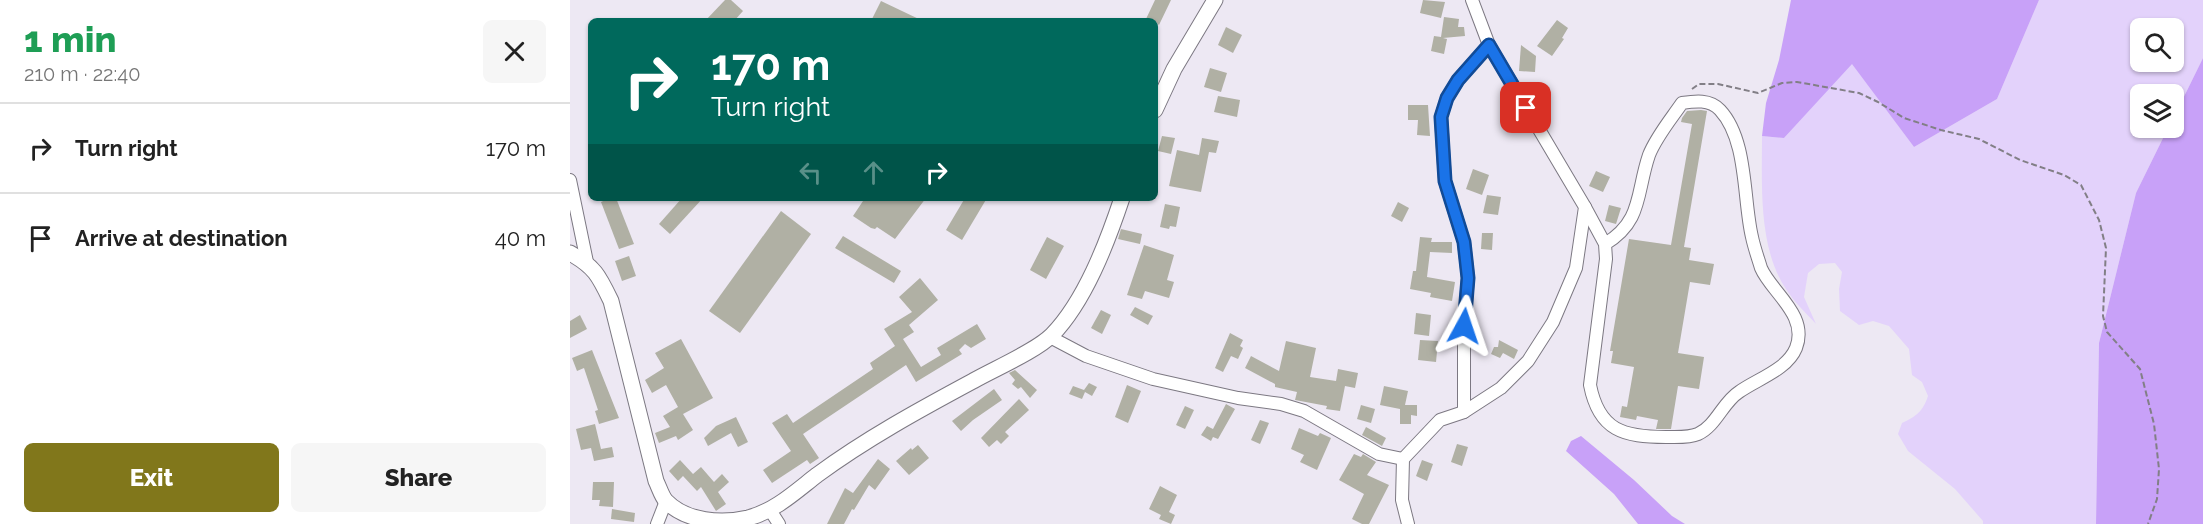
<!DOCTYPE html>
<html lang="en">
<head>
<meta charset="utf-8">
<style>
  :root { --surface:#fff; --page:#f6f6f6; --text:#222; --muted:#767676; --line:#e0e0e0; --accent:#81771b }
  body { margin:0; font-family:Raleway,sans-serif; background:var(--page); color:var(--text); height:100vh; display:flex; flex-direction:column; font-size:22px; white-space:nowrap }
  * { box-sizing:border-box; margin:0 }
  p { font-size:20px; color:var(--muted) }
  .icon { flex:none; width:33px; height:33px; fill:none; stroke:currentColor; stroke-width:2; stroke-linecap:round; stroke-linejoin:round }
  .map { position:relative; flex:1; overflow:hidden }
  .panel { display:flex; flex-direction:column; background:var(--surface); width:570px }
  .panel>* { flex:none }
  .hud { position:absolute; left:18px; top:18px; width:570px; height:183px; border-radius:9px; box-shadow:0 2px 4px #0004; background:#00695c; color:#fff; overflow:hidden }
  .buttons { position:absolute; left:1560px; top:18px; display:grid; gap:12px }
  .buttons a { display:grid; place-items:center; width:54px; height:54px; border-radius:9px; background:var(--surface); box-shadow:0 2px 4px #0004; font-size:30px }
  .pin { position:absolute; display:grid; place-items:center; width:51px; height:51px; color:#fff; margin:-26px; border-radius:12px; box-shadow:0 3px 9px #0006 }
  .me { position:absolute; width:66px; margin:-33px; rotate:5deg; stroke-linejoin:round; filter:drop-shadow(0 0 4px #0008) }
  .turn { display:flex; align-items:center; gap:21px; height:126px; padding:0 24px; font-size:27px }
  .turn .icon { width:78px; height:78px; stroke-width:2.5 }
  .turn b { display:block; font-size:42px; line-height:51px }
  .lanes { display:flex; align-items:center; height:57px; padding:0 24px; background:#0003; justify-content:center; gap:30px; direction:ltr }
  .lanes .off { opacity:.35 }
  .round { display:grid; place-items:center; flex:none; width:63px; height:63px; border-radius:9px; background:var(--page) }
  .overview { display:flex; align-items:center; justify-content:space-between; height:102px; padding:0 24px }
  h1 { font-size:36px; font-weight:800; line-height:45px; color:#1e9e55 }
  .cta { display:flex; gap:12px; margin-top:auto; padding:12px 24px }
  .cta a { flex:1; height:69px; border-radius:9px; background:var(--accent); color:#fff; font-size:24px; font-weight:800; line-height:69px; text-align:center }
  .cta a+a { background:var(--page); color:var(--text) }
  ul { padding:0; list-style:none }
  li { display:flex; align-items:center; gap:18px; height:90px; padding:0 24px; border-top:2px solid var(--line) }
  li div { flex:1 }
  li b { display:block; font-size:22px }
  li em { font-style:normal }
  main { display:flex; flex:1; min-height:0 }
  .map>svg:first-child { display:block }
  .green { fill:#e3d2fb; fill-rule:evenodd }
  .forest { fill:#c8a1f8 }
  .building { fill:#b0b0a4 }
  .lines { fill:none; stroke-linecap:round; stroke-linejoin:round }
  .minor-casing { stroke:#7c7882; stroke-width:14 }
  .major-casing { stroke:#7c7882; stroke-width:17 }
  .path { stroke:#827f86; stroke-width:2; stroke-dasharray:6 3; stroke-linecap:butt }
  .minor { stroke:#fff; stroke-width:12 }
  .major { stroke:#fff; stroke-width:15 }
  .route-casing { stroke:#114b97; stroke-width:15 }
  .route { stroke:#1a73e8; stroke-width:10 }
</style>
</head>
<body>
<main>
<section class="panel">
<div class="overview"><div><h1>1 min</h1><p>210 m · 22:40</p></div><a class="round"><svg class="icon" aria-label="close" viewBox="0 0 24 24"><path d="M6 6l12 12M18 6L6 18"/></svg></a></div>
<ul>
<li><svg class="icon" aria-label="right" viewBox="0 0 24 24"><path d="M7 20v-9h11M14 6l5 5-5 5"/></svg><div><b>Turn right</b></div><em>170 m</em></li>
<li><svg class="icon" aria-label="arrive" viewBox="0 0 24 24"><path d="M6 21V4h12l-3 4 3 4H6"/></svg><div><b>Arrive at destination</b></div><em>40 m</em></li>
</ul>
<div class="cta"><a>Exit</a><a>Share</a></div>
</section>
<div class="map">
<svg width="1633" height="524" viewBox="0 0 1633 524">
  <rect width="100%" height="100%" fill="#ede8f3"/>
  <!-- green -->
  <path class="green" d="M1469,0H1633V58L1604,117V94H1570V128H1598L1566,193L1529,343L1526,524H1413V521L1385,489L1338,451L1328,434L1332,423C1347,416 1353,411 1358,396L1352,382L1342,375L1339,349L1319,326L1303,321L1289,325L1270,311L1269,289L1272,272L1265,263L1249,264L1238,273L1234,297L1246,324C1236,313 1224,302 1216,289C1188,248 1192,184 1192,136L1214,138L1282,63L1344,147L1427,99ZM1570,28H1604V62H1570Z"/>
  <!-- forest -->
  <g class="forest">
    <polygon points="1221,0 1469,0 1427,99 1344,147 1282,64 1214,138 1192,136 1196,103 1209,60"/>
    <polygon points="1633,58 1633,524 1526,524 1529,343 1566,193 1598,128 1604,128 1604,117"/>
    <polygon points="1011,436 1064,480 1102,516 1115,524 1068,524 1044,494 996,451 1001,441"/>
  </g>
  <!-- building -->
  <g class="building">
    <polygon points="155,0 161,0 173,11 164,21 135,21"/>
    <polygon points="585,0 601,0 589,25 585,21 576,19"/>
    <polygon points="853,0 875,2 871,18 850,13"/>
    <polygon points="311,1 353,21 301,21"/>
    <polygon points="874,17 889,19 888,27 894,27 895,36 873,38 877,39 874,54 861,51 864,36 871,37"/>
    <polygon points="987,20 998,28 992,38 994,39 982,56 967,46"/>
    <polygon points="656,27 672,35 663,53 648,45"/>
    <polygon points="951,45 966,56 965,72 949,71"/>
    <polygon points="640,68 657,73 651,92 634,87"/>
    <polygon points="648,96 670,100 667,117 644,112"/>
    <polygon points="838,105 858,105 860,136 847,135 848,120 838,120"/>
    <polygon points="1131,110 1137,111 1114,247 1121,248 1119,260 1144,264 1140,285 1120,282 1108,353 1134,357 1129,389 1108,386 1101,429 1086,429 1088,420 1067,416 1066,420 1050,417 1052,406 1057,407 1064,367 1041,363 1043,351 1040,351 1059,239 1101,245 1122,124 1111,122 1112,118 1117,111"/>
    <polygon points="592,136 605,138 601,154 588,151"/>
    <polygon points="632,138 649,141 646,153 639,152 631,192 599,186 607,150 629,155"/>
    <polygon points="903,169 919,175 912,195 896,189"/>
    <polygon points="1026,171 1040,177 1033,192 1019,186"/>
    <polygon points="917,195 931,197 928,215 913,213"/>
    <polygon points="40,198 46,198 64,244 49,249 31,202"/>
    <polygon points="112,198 133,198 100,234 89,224"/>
    <polygon points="295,198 356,198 325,239 307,227 305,229 301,228 283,216"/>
    <polygon points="395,198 417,198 392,240 376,230"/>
    <polygon points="828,202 839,208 832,222 821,216"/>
    <polygon points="595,204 610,207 606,227 600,226 599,229 590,227"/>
    <polygon points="1039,205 1051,208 1046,224 1035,221"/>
    <polygon points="211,211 241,234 170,333 139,311"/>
    <polygon points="551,229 572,234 570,244 548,239"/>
    <polygon points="912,233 923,233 922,250 911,249"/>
    <polygon points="273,236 331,271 324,283 265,248"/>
    <polygon points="477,237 494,246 476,279 460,270"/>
    <polygon points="850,237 862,238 861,242 882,242 882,253 860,252 857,277 885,282 882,301 860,297 861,293 840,289 843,271 846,271"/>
    <polygon points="574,245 604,255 597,280 604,282 599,298 575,291 572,299 557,295"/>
    <polygon points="59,256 66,276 52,281 45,261"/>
    <polygon points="350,278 368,300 339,325 344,332 333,339 351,367 371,355 367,348 407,324 416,339 401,348 395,344 389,350 392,354 346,382 336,365 233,434 249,458 240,464 237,460 202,483 193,470 221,451 202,423 217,414 223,423 303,369 300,363 325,346 314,329 342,312 329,297"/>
    <polygon points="565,307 583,316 578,325 560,315"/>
    <polygon points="531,310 541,315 532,334 521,328"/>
    <polygon points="846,313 861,315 859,336 844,334"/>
    <polygon points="10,315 17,329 0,338 0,321"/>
    <polygon points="660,333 673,340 670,346 673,348 668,359 661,356 653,372 645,368"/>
    <polygon points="111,339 143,398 113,414 123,430 108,440 106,436 89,443 85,433 100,427 93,416 108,407 96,385 82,393 75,380 94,368 85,353"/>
    <polygon points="850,340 868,341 866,362 848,360"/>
    <polygon points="929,340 948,350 944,359 933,353 930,358 921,354 924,347 928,347"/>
    <polygon points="716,341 746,348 740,377 766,381 768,369 788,373 785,388 775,386 770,411 756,409 757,406 725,400 727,392 705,387 705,384 675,368 681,356 709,371"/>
    <polygon points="22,350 49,418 29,424 25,411 28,410 14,368 7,371 2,358"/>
    <polygon points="445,370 467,390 460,398 451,387 448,389 442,384 445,380 439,373"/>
    <polygon points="519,383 527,387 522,396 515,392 512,399 499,394 503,386 514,390"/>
    <polygon points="557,385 571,391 558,423 545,417"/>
    <polygon points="814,386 838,391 835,405 847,405 847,416 841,415 841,424 830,424 830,409 810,405"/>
    <polygon points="424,389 432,400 403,420 391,431 382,421"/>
    <polygon points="449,399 459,410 435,432 439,436 431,444 427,440 419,447 411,438"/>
    <polygon points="656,404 665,409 648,439 643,437 641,441 631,435 637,426 643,429"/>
    <polygon points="791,405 805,409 801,423 787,419"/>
    <polygon points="615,406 624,410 615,429 606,425"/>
    <polygon points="166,417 178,442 168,447 161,433 138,446 134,438 146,426"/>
    <polygon points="690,420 699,423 690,444 681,440"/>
    <polygon points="25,424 31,449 42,447 44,457 24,461 21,448 11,450 6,429"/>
    <polygon points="796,427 816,438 812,446 792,435"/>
    <polygon points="729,428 748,436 750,433 761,438 747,470 730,462 734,455 721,449"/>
    <polygon points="887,444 898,447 892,466 881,462"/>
    <polygon points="348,445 359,458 339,475 326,461 341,448 342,450"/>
    <polygon points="784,454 791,457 793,454 806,462 797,475 819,485 799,524 792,524 782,519 794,494 769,480"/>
    <polygon points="308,459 320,469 305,490 299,485 284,510 282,509 274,524 257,524 275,488 283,493"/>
    <polygon points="110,460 123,474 131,467 144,482 152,474 159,482 148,492 156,504 146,511 131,487 127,491 113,476 108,481 99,471"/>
    <polygon points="852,460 863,464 857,481 846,476"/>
    <polygon points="23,482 44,482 43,507 29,506 30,500 22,500"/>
    <polygon points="590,486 607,495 599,512 605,515 601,524 589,519 591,515 579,509"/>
    <polygon points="42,509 65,513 64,522 41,519"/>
  </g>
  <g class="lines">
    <defs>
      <g id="minor">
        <polyline points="0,180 17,262"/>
        <path d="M1015,207L1035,244L1036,259L1020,385C1029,431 1054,437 1096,437C1106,437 1119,438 1128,434C1146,426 1153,402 1169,392C1187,379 1217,370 1226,348C1239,315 1201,292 1191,268C1188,258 1184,247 1182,237C1173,200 1178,140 1150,110C1140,99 1125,101 1112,103C1101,119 1086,137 1079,155C1066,193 1073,221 1035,244"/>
        <polyline points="480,337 516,356 583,379 668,398 711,404 734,411 809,454 833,459"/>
        <polyline points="894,412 894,326 898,278 894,242 875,181 871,117 877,98 888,80 919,45"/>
        <polyline points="200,510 209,524"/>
        <polyline points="87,524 96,501"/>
        <polyline points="838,524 832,500 833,459 870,420 894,412 931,388 958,361 983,322 1006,268 1015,207 919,45 902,0"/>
      </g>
      <g id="major">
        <polyline points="585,110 604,69 645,0"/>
        <path d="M0,253C25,267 29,276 41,301L86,481C89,487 92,497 96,501C116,522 152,524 178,518C205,511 225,492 247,475C296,439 349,410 403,381C424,369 466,351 482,335C515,301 537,243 552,198"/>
      </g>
    </defs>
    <!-- minor casing -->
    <use href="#minor" class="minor-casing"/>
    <!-- major casing -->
    <use href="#major" class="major-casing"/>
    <!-- path -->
    <polyline class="path" points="1122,89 1129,84 1148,84 1188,93 1212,83 1227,82 1289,93 1308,102 1334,118 1371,130 1409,139 1450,160 1494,175 1511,185 1529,220 1536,248 1533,316 1537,332 1570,369 1584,424 1589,469 1587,499 1578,524"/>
    <!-- minor -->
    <use href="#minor" class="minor"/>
    <!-- major -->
    <use href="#major" class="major"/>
  </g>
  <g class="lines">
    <defs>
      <polyline id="route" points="894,326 898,278 894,242 875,181 871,117 877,98 888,80 919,45 956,108"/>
    </defs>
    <!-- route casing -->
    <use href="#route" class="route-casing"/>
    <!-- route -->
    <use href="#route" class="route"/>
  </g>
</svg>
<div class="buttons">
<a><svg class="icon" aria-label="search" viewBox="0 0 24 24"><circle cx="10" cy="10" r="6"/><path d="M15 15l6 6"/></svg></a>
<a><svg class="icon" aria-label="layers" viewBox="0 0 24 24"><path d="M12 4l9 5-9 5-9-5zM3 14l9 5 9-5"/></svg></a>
</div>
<div class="pin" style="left:956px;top:108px;background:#d93025"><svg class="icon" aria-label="arrive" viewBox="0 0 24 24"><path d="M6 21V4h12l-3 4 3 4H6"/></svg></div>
<svg class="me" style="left:894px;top:326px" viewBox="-20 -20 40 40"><path d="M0-17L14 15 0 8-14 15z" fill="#1a73e8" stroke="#fff" stroke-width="4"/></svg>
<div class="hud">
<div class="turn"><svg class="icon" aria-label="right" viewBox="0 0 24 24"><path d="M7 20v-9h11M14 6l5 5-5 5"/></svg><div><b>170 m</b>Turn right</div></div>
<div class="lanes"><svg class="icon off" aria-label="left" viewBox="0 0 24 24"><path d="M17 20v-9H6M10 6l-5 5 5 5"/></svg><svg class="icon off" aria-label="ahead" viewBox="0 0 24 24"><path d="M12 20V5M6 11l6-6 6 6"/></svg><svg class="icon" aria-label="right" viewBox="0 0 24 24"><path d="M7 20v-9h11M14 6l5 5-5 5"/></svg></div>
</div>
</div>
</main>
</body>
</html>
